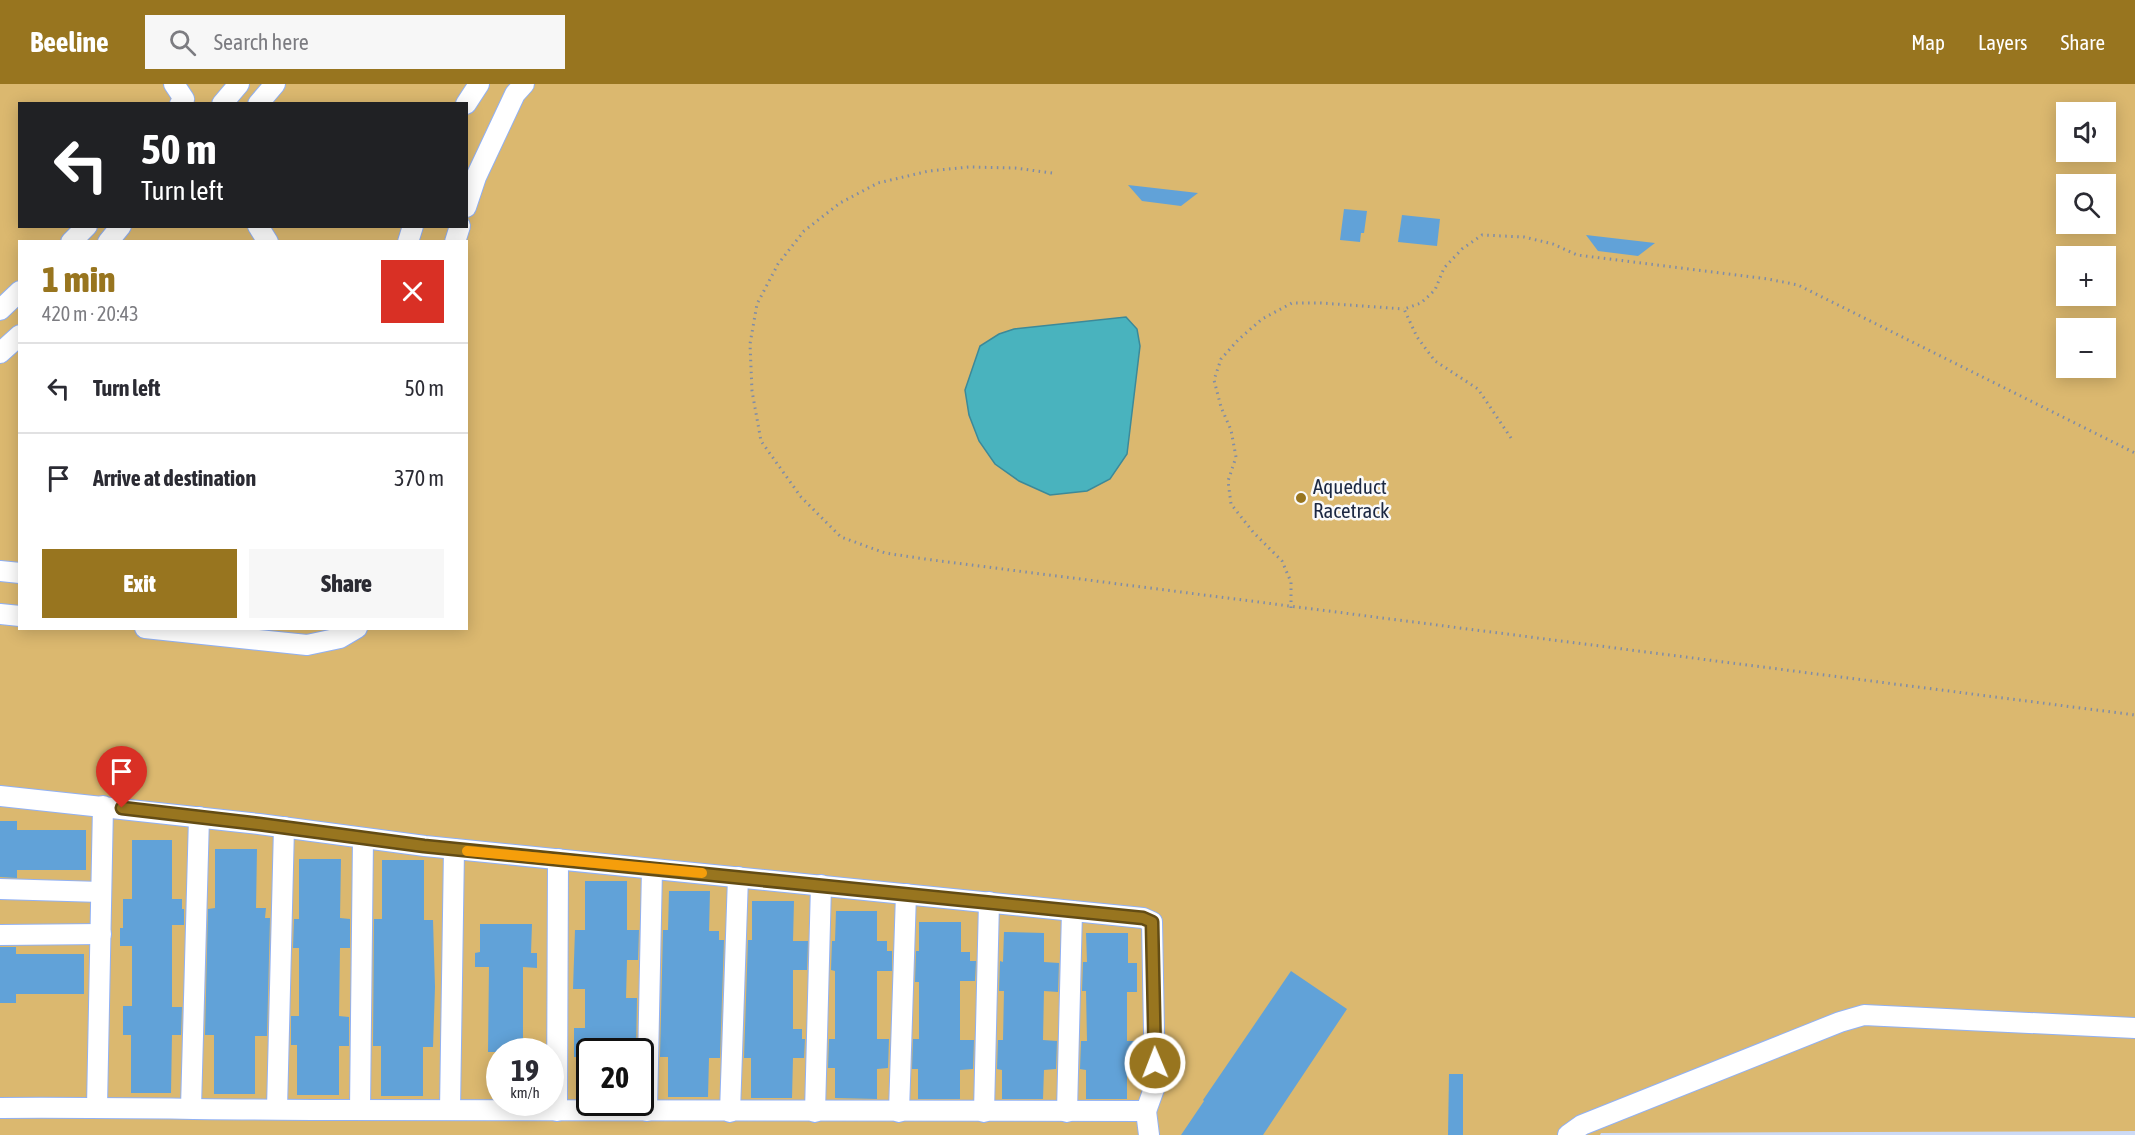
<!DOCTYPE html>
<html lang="en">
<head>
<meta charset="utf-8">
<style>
  :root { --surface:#fff; --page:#f7f7f7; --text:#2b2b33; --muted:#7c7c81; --line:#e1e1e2; --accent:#98751f }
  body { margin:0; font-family:"Asap Condensed",sans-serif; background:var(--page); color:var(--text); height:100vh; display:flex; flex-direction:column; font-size:22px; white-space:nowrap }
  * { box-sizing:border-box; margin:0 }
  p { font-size:20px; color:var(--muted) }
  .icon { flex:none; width:33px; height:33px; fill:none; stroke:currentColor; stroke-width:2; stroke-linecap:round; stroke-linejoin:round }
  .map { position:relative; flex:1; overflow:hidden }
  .details { position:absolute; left:18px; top:156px; width:450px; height:390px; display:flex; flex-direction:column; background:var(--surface); border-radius:0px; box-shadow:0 3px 15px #0003 }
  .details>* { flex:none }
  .guide { position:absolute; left:18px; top:18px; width:450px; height:126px; border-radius:0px; box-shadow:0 3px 15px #0003; background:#202124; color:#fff; overflow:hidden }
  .controls { position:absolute; left:2056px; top:18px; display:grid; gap:12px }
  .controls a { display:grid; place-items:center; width:60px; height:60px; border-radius:0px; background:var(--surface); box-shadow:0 3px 15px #0003; font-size:30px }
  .speed { position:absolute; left:486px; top:954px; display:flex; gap:12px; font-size:30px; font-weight:700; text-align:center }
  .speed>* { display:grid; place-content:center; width:78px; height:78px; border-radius:50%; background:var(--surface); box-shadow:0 3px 15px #0003; line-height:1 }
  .speed small { font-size:15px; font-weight:400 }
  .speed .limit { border:3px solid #111; border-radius:9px; background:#fff; color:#111 }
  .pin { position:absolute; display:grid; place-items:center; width:51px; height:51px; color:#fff; margin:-62px -26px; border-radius:50% 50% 50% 0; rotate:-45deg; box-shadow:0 0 6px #0007 }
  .pin .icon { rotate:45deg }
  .me { position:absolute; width:66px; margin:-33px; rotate:359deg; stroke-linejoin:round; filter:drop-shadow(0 0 4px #0008) }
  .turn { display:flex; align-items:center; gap:21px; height:126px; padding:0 24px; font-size:27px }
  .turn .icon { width:78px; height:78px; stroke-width:2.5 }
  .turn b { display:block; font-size:42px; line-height:51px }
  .round { display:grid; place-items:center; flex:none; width:63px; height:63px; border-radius:0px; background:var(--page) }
  .head { display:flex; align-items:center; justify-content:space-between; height:102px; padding:0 24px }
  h1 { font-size:36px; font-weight:800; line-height:45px; color:var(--accent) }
  .primary-button { display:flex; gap:12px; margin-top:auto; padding:12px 24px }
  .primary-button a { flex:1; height:69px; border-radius:0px; background:var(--accent); color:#fff; font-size:24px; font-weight:800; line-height:69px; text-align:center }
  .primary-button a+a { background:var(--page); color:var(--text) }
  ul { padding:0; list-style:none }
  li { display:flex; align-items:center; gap:18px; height:90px; padding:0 24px; border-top:2px solid var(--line) }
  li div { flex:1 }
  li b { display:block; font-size:22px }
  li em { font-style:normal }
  header { display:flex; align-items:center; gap:36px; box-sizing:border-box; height:84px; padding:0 30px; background:var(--accent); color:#fff }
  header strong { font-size:28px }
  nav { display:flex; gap:33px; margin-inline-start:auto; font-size:21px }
  .search { width:420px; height:54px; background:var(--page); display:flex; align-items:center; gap:15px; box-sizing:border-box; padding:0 21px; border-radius:0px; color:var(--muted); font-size:22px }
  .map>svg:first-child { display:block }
  .green { fill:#dbb86f; fill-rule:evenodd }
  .water { fill:#49b3be; stroke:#3c8999; stroke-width:1.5 }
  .building { fill:#61a2d8 }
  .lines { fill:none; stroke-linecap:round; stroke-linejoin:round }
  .minor-casing { stroke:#91b1f4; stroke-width:22 }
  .path { stroke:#7f8ca7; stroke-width:3; stroke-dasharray:1.5 4.5; stroke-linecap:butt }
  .minor { stroke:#fff; stroke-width:20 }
  .route-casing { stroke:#634c14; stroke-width:15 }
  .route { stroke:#98751f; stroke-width:10 }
  .slow { stroke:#f59e0b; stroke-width:10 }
  .poi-dot { fill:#98751f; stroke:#fafafa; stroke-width:2 }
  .labels { text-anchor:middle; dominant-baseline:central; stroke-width:5; stroke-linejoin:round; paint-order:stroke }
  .poi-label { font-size:21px; fill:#1c2842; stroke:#fafafa; text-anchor:start }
</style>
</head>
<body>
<header>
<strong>Beeline</strong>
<div class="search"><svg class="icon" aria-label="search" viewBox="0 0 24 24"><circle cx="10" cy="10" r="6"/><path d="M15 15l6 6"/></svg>Search here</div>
<nav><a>Map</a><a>Layers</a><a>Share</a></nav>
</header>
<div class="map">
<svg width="2135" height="1051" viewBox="0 0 2135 1051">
  <rect width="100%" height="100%" fill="#ccdaf6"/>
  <!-- green -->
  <path class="green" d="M0,0H2135V1047L1601,1049L1600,1051H0ZM20,20H466V142H20ZM2067,28H2106V68H2067ZM2067,100H2106V140H2067ZM20,158H466V544H20ZM2067,172H2106V212H2067ZM2067,244H2106V284H2067ZM500,968H550V1018H500ZM590,968H640V1018H590Z"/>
  <!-- water -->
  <polygon class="water" points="1126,233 1137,245 1140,262 1127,370 1110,395 1087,407 1050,411 1019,397 995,380 979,357 969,331 965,306 980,262 999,250 1014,245"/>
  <!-- building -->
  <g class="building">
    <polygon points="1128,101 1198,109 1181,122 1142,117"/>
    <polygon points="1344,125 1367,127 1364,149 1361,149 1360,158 1340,156"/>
    <polygon points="1402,131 1440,135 1437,162 1398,158"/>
    <polygon points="1586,151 1655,159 1638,172 1598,167"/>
    <polygon points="0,737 17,737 17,746 86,746 86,786 17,786 17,794 0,793"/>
    <polygon points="132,756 172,756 172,815 182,815 182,825 184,825 184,841 172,841 172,923 182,923 181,951 172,951 171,1009 131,1009 131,951 123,951 123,922 132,922 132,862 120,862 120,844 123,844 123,815 132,815"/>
    <polygon points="215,765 257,765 256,824 266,824 265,834 270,834 267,952 255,952 255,1010 214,1010 214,951 205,951 208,825 215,824"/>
    <polygon points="299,775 341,775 340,834 350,835 350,864 340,864 339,932 349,933 349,962 339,962 339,1011 297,1011 297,961 291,961 291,932 299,932 299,864 293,864 294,835 299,835"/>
    <polygon points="382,776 424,776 424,836 433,836 435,903 433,963 423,963 423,1012 381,1012 381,962 373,962 374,835 382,835"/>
    <polygon points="585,797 627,797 627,846 639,846 638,876 627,876 626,914 637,914 636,968 590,968 590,973 574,973 574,944 585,944 585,905 573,905 575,846 585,846"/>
    <polygon points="669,807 710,807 709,847 719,847 719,856 724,856 720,974 709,974 708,1013 668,1013 668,973 660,973 663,846 668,846"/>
    <polygon points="752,817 794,817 793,857 808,857 807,886 793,886 793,945 802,945 802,955 805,955 804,974 793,974 792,1014 751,1014 751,974 744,974 748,856 752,856"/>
    <polygon points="836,827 877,827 877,857 887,857 887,867 892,867 892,887 877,887 877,955 889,955 888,984 877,985 877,1015 835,1014 835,984 828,984 829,955 835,955 835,887 831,886 832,857 835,857"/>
    <polygon points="919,838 961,838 961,868 970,868 970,877 976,877 975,897 960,897 960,956 974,956 973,985 960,986 960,1015 918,1015 918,985 912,985 913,955 919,955 919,898 915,898 916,867 919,867"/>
    <polygon points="480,840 532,840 531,869 537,869 537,884 523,883 523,962 512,962 512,968 488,968 489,883 475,883 475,869 480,868"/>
    <polygon points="1004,848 1044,849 1044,878 1059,879 1058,908 1044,907 1043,956 1057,957 1056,985 1044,986 1043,1015 1002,1015 1002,986 997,985 998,956 1003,956 1004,907 999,907 1000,877 1003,878"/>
    <polygon points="1086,849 1128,849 1128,879 1137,879 1137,908 1127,908 1127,957 1136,957 1137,986 1127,986 1127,1015 1086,1015 1086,986 1080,985 1081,957 1087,957 1086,907 1082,907 1083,878 1087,878"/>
    <polygon points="0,863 16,863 16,870 84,870 84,910 16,910 16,919 0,919"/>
    <polygon points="1291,887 1347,925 1263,1051 1181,1051 1204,1017 1203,1016"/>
    <polygon points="1449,990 1463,990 1463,1051 1448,1051"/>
  </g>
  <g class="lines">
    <defs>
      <g id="minor">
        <polyline points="174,0 184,15 180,20"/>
        <polyline points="222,20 239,0"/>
        <polyline points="258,20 275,0"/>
        <polyline points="466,20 479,0"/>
        <polyline points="466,123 476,93 515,10 524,0"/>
        <polyline points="258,142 268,158"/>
        <polyline points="71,158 87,142"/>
        <polyline points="108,158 121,142"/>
        <polyline points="408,158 413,142"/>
        <polyline points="455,158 460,142"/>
        <polyline points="0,226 20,207"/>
        <polyline points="0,269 20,251"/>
        <polyline points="0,487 20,489"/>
        <polyline points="0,530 20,532"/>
        <polyline points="145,544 307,561 340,554 357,544"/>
        <path d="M0,712L259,740L425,762L1143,834L1152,838L1155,1002L1146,1027C877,1029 608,1028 340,1026C226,1026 113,1023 0,1024"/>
        <polyline points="0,805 101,808"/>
        <polyline points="0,851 101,850"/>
        <polyline points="97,1023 103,722"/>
        <polyline points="191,1024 199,733"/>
        <polyline points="277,1025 284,743"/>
        <polyline points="360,1026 363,754"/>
        <polyline points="450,1026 454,765"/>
        <polyline points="557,1027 558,775"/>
        <polyline points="647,1027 652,785"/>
        <polyline points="1146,1027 1149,1051"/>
        <polyline points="730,1028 738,793"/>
        <polyline points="815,1028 821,801"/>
        <polyline points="899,1028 906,810"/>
        <polyline points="984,1028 989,818"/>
        <polyline points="1067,1028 1072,827"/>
        <polyline points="1568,1051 1582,1041 1840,938 1864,931 2135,944"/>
      </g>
    </defs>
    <!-- minor casing -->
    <use href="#minor" class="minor-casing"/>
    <!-- path -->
    <g class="path">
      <polyline points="1052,89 1015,84 969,83 929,87 878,99 840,119 804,147 778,180 757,220 750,260 752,307 761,357 801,413 841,453 885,469 925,475 2135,631"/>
      <polyline points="1511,354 1478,305 1435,277 1417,253 1404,225 1421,219 1435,206 1444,184 1462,165 1482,151 1524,153 1553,160 1577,171 1768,195 1798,201 2135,369"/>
      <polyline points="1291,524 1291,498 1282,477 1253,448 1231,420 1228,397 1236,373 1231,346 1221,323 1214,296 1221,275 1238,256 1262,235 1292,219 1321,219 1404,225"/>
    </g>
    <!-- minor -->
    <use href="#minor" class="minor"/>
  </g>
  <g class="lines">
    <defs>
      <polyline id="route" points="122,724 259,740 424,762 1143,834 1152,838 1155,979"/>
    </defs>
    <!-- route casing -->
    <use href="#route" class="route-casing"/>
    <!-- route -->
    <use href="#route" class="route"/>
    <!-- slow -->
    <polyline class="slow" points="467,767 702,789"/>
  </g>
  <!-- markers -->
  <circle class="poi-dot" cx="1301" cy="414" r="6"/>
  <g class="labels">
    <!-- poi labels -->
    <g class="poi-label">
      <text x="1313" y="402">Aqueduct<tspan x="1313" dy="24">Racetrack</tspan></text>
    </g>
  </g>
</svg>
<div class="controls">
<a><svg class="icon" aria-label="sound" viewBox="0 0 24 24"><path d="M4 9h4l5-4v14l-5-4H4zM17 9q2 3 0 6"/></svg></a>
<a><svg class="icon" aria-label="search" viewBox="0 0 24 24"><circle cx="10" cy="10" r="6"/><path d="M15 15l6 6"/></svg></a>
<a>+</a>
<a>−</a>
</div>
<div class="speed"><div>19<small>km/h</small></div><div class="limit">20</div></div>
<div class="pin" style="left:122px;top:724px;background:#d93025"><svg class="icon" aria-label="arrive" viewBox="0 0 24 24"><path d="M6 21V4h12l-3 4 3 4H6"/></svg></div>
<svg class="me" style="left:1155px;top:979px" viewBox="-20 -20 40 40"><circle r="17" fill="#98751f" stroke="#fff" stroke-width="3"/><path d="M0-11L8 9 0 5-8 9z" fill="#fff"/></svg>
<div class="guide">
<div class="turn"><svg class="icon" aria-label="left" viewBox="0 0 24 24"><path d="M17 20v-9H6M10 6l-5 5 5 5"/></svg><div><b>50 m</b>Turn left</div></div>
</div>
<section class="details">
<div class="head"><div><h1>1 min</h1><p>420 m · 20:43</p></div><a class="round" style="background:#d93025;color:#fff"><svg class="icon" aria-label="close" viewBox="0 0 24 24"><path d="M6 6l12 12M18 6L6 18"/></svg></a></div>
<ul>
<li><svg class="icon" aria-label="left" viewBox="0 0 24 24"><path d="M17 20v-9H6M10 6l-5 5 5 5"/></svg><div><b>Turn left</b></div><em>50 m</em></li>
<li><svg class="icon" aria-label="arrive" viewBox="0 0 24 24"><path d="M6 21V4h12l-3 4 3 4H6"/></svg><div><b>Arrive at destination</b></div><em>370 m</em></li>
</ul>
<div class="primary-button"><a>Exit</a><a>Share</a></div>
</section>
</div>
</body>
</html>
